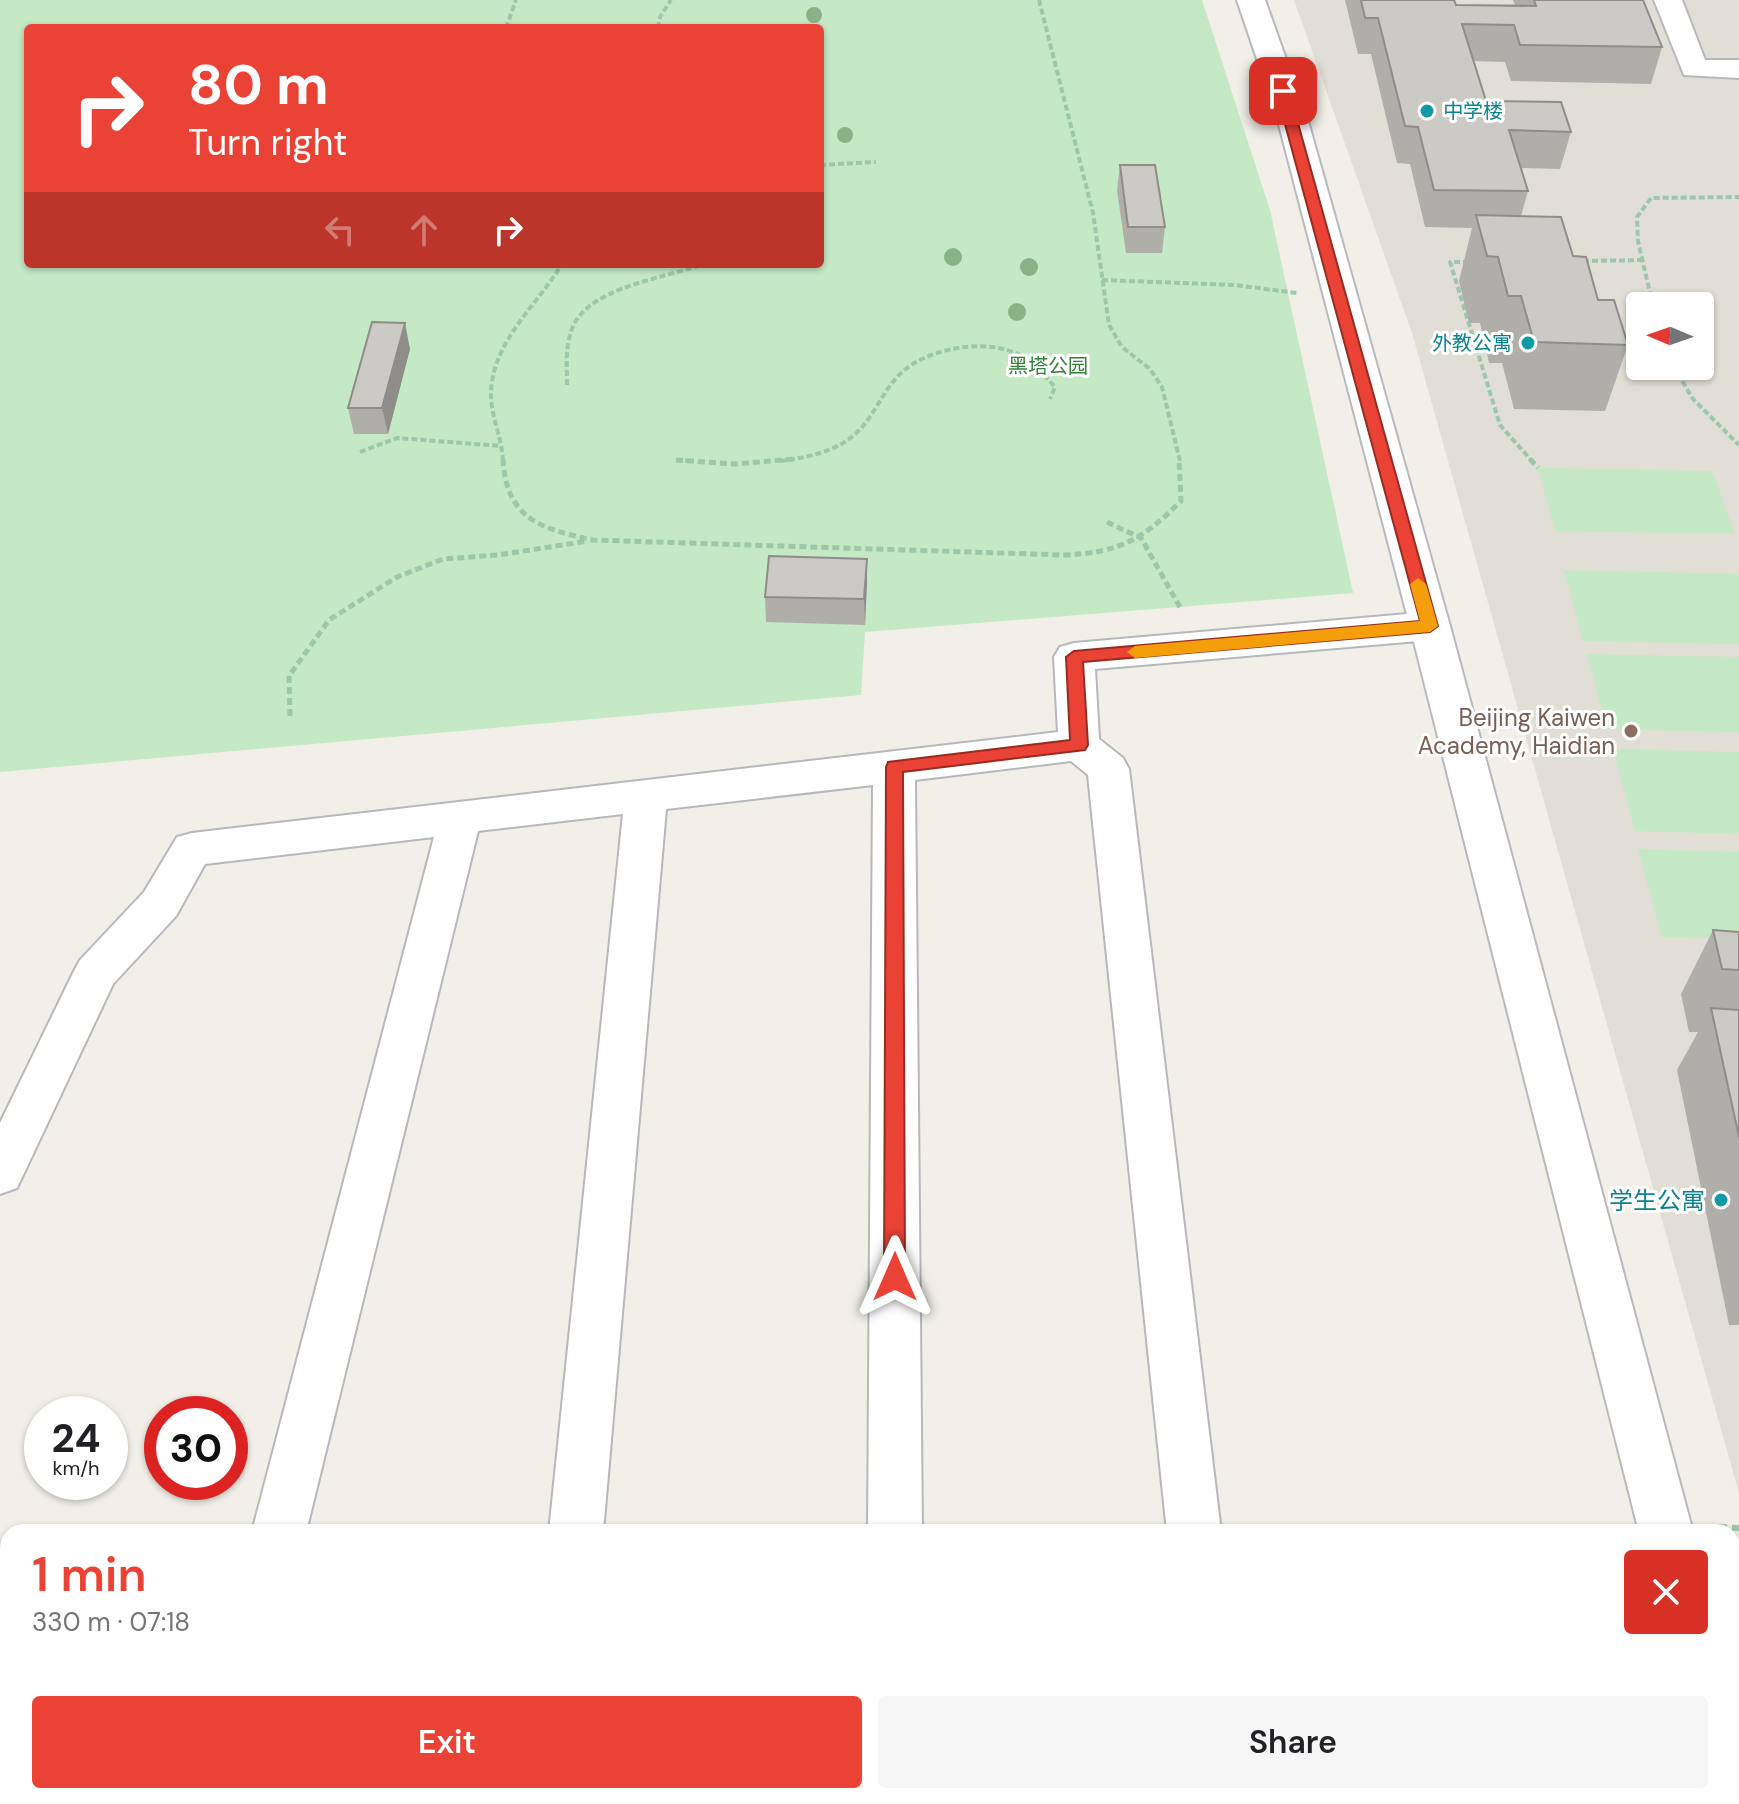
<!DOCTYPE html>
<html lang="en">
<head>
<meta charset="utf-8">
<style>
  :root { --surface:#fff; --page:#f6f6f6; --text:#202124; --muted:#757577; --accent:#ea4335 }
  body { margin:0; font-family:"DM Sans","Noto Sans SC",sans-serif; background:var(--page); color:var(--text); height:100vh; display:flex; flex-direction:column; font-size:30px; white-space:nowrap }
  * { box-sizing:border-box; margin:0 }
  p { font-size:26px; color:var(--muted) }
  .icon { flex:none; width:44px; height:44px; fill:none; stroke:currentColor; stroke-width:2; stroke-linecap:round; stroke-linejoin:round }
  .map { position:relative; flex:1; overflow:hidden }
  .drawer { position:absolute; left:0px; top:1524px; width:1740px; height:280px; display:flex; flex-direction:column; background:var(--surface); border-radius:24px 24px 0 0; box-shadow:0 2px 6px #0004 }
  .drawer>* { flex:none }
  .banner { position:absolute; left:24px; top:24px; width:800px; height:244px; border-radius:8px; box-shadow:0 2px 6px #0004; background:#ea4335; color:#fff; overflow:hidden }
  .needle { width:52px; rotate:272deg }
  .controls { position:absolute; left:1626px; top:292px; display:grid; gap:16px }
  .controls a { display:grid; place-items:center; width:88px; height:88px; border-radius:8px; background:var(--surface); box-shadow:0 2px 6px #0004; font-size:40px }
  .speed { position:absolute; left:24px; top:1396px; display:flex; gap:16px; font-size:40px; font-weight:700; text-align:center }
  .speed>* { display:grid; place-content:center; width:104px; height:104px; border-radius:50%; background:var(--surface); box-shadow:0 2px 6px #0004; line-height:1 }
  .speed small { font-size:20px; font-weight:400 }
  .speed .limit { border:12px solid #d22; background:#fff; color:#111 }
  .pin { position:absolute; display:grid; place-items:center; width:68px; height:68px; color:#fff; margin:-34px; border-radius:16px; box-shadow:0 4px 12px #0006 }
  .me { position:absolute; width:88px; margin:-44px; rotate:0deg; stroke-linejoin:round; filter:drop-shadow(0 0 6px #0008) }
  .turn { display:flex; align-items:center; gap:28px; height:168px; padding:0 32px; font-size:36px }
  .turn .icon { width:104px; height:104px; stroke-width:2.5 }
  .turn b { display:block; font-size:56px; line-height:68px }
  .lanes { display:flex; align-items:center; height:76px; padding:0 32px; background:#0003; justify-content:center; gap:40px; direction:ltr }
  .lanes .off { opacity:.35 }
  .round { display:grid; place-items:center; flex:none; width:84px; height:84px; border-radius:8px; background:var(--page) }
  .headline { display:flex; align-items:center; justify-content:space-between; height:136px; padding:0 32px }
  h1 { font-size:48px; font-weight:600; line-height:60px; color:var(--accent) }
  .action { display:flex; gap:16px; margin-top:auto; padding:16px 32px }
  .action a { flex:1; height:92px; border-radius:8px; background:var(--accent); color:#fff; font-size:32px; font-weight:600; line-height:92px; text-align:center }
  .action a+a { background:var(--page); color:var(--text) }
  .map>svg:first-child { display:block }
  .education { fill:#e1ded6; fill-rule:evenodd }
  .green { fill:#c5e8c5; fill-rule:evenodd }
  .lines { fill:none; stroke-linecap:round; stroke-linejoin:round }
  .street-casing { stroke:#b5b8bc; stroke-width:4 }
  .secondary-casing { stroke:#b6babf; stroke-width:4 }
  .path-far2 { stroke:#9cc7a9; stroke-width:4; stroke-dasharray:6 3; stroke-linecap:butt }
  .path-far1 { stroke:#9cc7a9; stroke-width:5; stroke-dasharray:7 4; stroke-linecap:butt }
  .path { stroke:#9cc7a9; stroke-width:6; stroke-dasharray:10 5; stroke-linecap:butt }
  .street { fill:#fff; fill-rule:evenodd }
  .secondary { fill:#fff; fill-rule:evenodd }
  .tree { fill:#89b387 }
  .wall { fill:#afaea9 }
  .shaded-wall { fill:#8f8d8a }
  .building { fill:#cccac5; stroke:#8f8d8a; stroke-width:2 }
  .route { fill:#ea4335; stroke:#982c22; stroke-width:2 }
  .slow { fill:#f59e0b }
  .culture-dot { fill:#0f9aa8; stroke:#fff; stroke-width:3 }
  .education-dot { fill:#8d6e63; stroke:#fff; stroke-width:3 }
  .labels { text-anchor:middle; dominant-baseline:central; stroke-width:6; stroke-linejoin:round; paint-order:stroke }
  .far-culture-label { font-size:20px; fill:#0d838f; stroke:#fff; text-anchor:start }
  .far-park-label { font-size:20px; fill:#348238; stroke:#fff }
  .education-label { font-size:24px; fill:#785e54; stroke:#fff; text-anchor:end }
  .culture-label { font-size:24px; fill:#0d838f; stroke:#fff; text-anchor:end }
</style>
</head>
<body>
<div class="map">
<svg width="1739" height="1804" viewBox="0 0 1739 1804">
  <rect width="100%" height="100%" fill="#f1efe8"/>
  <!-- education -->
  <path class="education" d="M1294,0H1739V1493L1412,333ZM1640,306H1700V366H1640Z"/>
  <!-- green -->
  <g class="green">
    <path d="M0,0H1202L1270,210L1353,593L865,632L861,695L0,772ZM28,28H820V264H28Z"/>
    <polygon points="1538,468 1712,471 1735,534 1555,531"/>
    <polygon points="1564,570 1739,574 1739,644 1583,641"/>
    <polygon points="1587,654 1739,657 1739,732 1607,729"/>
    <polygon points="1613,749 1739,752 1739,834 1635,831"/>
    <polygon points="1638,849 1739,852 1739,939 1662,937"/>
  </g>
  <g class="lines">
    <defs>
      <g id="street">
        <polygon points="1654,0 1682,0 1705,60 1739,60 1739,78 1684,75"/>
        <polygon points="1430,612 1444,616 1450,626 1444,636 1430,640 1095,669 1099,739 1123,758 1129,769 1221,1532 1167,1532 1088,775 1071,761 915,780 922,1532 868,1532 873,785 666,809 603,1532 549,1532 623,814 478,831 306,1532 252,1532 434,837 205,864 176,916 113,984 17,1188 0,1194 0,1123 73,973 80,960 144,892 177,837 192,833 1058,732 1054,657 1060,647 1074,643"/>
        <polygon points="185,1796 245,1796 244,1804 184,1804"/>
        <polygon points="521,1796 581,1796 580,1804 520,1804"/>
        <rect x="865" y="1796" width="60" height="8"/>
        <polygon points="1194,1796 1254,1796 1255,1804 1195,1804"/>
      </g>
      <g id="secondary">
        <polygon points="1237,0 1265,0 1308,121 1450,626 1693,1532 1639,1532 1410,626 1278,121"/>
        <polygon points="1732,1758 1739,1761 1739,1804 1706,1804 1704,1796 1732,1796"/>
      </g>
    </defs>
    <!-- street casing -->
    <use href="#street" class="street-casing"/>
    <!-- secondary casing -->
    <use href="#secondary" class="secondary-casing"/>
    <!-- path-far2 -->
    <g class="path-far2">
      <polyline points="1039,0 1093,213 1109,325 1122,347 1150,369 1162,387 1180,461"/>
      <polyline points="506,28 516,0"/>
      <polyline points="658,28 660,17 671,0"/>
      <polyline points="820,165 876,162"/>
      <polyline points="1583,261 1642,260"/>
      <polyline points="1469,262 1450,262 1500,425 1532,461"/>
      <polyline points="1102,280 1235,285 1297,293"/>
      <polyline points="1653,306 1638,241 1637,217 1651,198 1739,197"/>
      <polyline points="1673,366 1693,399 1739,445"/>
      <path d="M567,385C567,366 565,347 572,329C587,287 666,278 704,264"/>
      <polyline points="360,452 397,438 501,446"/>
      <polyline points="676,460 691,461"/>
      <path d="M503,461C502,438 491,417 491,394C491,343 538,304 562,264"/>
      <path d="M780,461C804,458 830,453 849,439C872,423 879,396 898,376C924,349 978,339 1013,352C1030,358 1043,374 1055,387L1050,399"/>
    </g>
    <!-- path-far1 -->
    <g class="path-far1">
      <path d="M503,459C506,519 541,529 593,540L1063,555C1119,553 1142,540 1181,501L1179,459"/>
      <polyline points="1530,459 1538,468"/>
      <polyline points="676,460 735,464 794,459"/>
      <polyline points="1107,522 1141,538 1181,609"/>
      <polyline points="290,716 289,676 329,620 397,577 443,559 498,555 588,541"/>
    </g>
    <!-- path -->
    <polyline class="path" points="1717,1527 1739,1528"/>
    <!-- street -->
    <use href="#street" class="street"/>
    <!-- secondary -->
    <use href="#secondary" class="secondary"/>
  </g>
  <!-- trees -->
  <g class="tree">
    <circle cx="814" cy="15" r="8"/>
    <circle cx="845" cy="135" r="8"/>
    <circle cx="953" cy="257" r="9"/>
    <circle cx="1029" cy="267" r="9"/>
    <circle cx="1017" cy="312" r="9"/>
  </g>
  <!-- wall -->
  <g class="wall">
    <polygon points="1345,0 1454,0 1456,5 1515,5 1513,0 1643,0 1662,47 1651,84 1511,81 1505,62 1474,61 1486,101 1571,132 1560,169 1521,168 1528,191 1521,216 1573,256 1598,300 1628,345 1605,411 1514,409 1502,363 1489,363 1480,323 1469,323 1459,281 1472,228 1425,227 1410,164 1397,163 1371,54 1358,54"/>
    <polygon points="1120,165 1165,227 1162,253 1126,253 1117,190"/>
    <polygon points="410,349 388,434 354,434 348,408"/>
    <polygon points="867,559 865,625 766,622 765,597"/>
    <polygon points="1713,930 1739,932 1739,1325 1729,1325 1677,1070 1698,1032 1689,1032 1681,994"/>
  </g>
  <!-- shaded-wall -->
  <g class="shaded-wall">
    <polygon points="405,323 410,349 388,434 382,408"/>
    <polygon points="867,559 867,585 865,625 864,599"/>
  </g>
  <!-- building -->
  <g class="building">
    <polygon points="1361,0 1454,0 1456,5 1536,6 1534,0 1643,0 1662,47 1520,45 1514,25 1462,24 1486,101 1561,102 1571,132 1509,130 1528,191 1434,190 1418,127 1405,126 1378,18 1365,18"/>
    <polygon points="1120,165 1155,165 1165,227 1128,227"/>
    <polygon points="1476,215 1561,217 1573,256 1586,257 1598,300 1614,300 1628,345 1534,342 1521,296 1508,296 1498,257 1487,256"/>
    <polygon points="372,322 405,323 382,408 348,408"/>
    <polygon points="769,556 867,559 864,599 765,597"/>
    <polygon points="1713,930 1739,932 1739,970 1722,969"/>
    <polygon points="1711,1008 1739,1010 1739,1137"/>
  </g>
  <!-- route -->
  <polygon class="route" points="1283,87 1289,91 1438,626 1430,632 1083,662 1088,745 1085,750 903,772 905,1277 902,1283 895,1286 887,1283 884,1277 886,767 888,762 1070,740 1066,657 1074,651 1420,621 1276,91"/>
  <!-- slow -->
  <polygon class="slow" points="1418,578 1426,584 1438,626 1430,632 1135,658 1127,652 1135,646 1420,621 1410,584"/>
  <!-- markers -->
  <g class="culture-dot">
    <circle cx="1427" cy="111" r="8"/>
    <circle cx="1528" cy="343" r="8"/>
    <circle cx="1721" cy="1200" r="8"/>
  </g>
  <circle class="education-dot" cx="1631" cy="731" r="8"/>
  <g class="labels">
    <!-- far-culture labels -->
    <g class="far-culture-label">
      <text x="1443" y="111">中学楼</text>
      <text x="1512" y="343" text-anchor="end">外教公寓</text>
    </g>
    <!-- far-park labels -->
    <g class="far-park-label">
      <text x="1048" y="366">黑塔公园</text>
    </g>
    <!-- education labels -->
    <g class="education-label">
      <text x="1615" y="717">Beijing Kaiwen<tspan x="1615" dy="28">Academy, Haidian</tspan></text>
    </g>
    <!-- culture labels -->
    <g class="culture-label">
      <text x="1705" y="1200">学生公寓</text>
    </g>
  </g>
</svg>
<div class="controls">
<a><svg class="needle" viewBox="-14 -14 28 28"><path d="M0-13l5 13h-10z" fill="#e53935"/><path d="M0 13l5-13h-10z" fill="#757577"/></svg></a>
</div>
<div class="speed"><div>24<small>km/h</small></div><div class="limit">30</div></div>
<div class="pin" style="left:1283px;top:91px;background:#d93025"><svg class="icon" aria-label="arrive" viewBox="0 0 24 24"><path d="M6 21V4h12l-3 4 3 4H6"/></svg></div>
<svg class="me" style="left:895px;top:1277px" viewBox="-20 -20 40 40"><path d="M0-17L14 15 0 8-14 15z" fill="#ea4335" stroke="#fff" stroke-width="4"/></svg>
<div class="banner">
<div class="turn"><svg class="icon" aria-label="right" viewBox="0 0 24 24"><path d="M7 20v-9h11M14 6l5 5-5 5"/></svg><div><b>80 m</b>Turn right</div></div>
<div class="lanes"><svg class="icon off" aria-label="left" viewBox="0 0 24 24"><path d="M17 20v-9H6M10 6l-5 5 5 5"/></svg><svg class="icon off" aria-label="ahead" viewBox="0 0 24 24"><path d="M12 20V5M6 11l6-6 6 6"/></svg><svg class="icon" aria-label="right" viewBox="0 0 24 24"><path d="M7 20v-9h11M14 6l5 5-5 5"/></svg></div>
</div>
<section class="drawer">
<div class="headline"><div><h1>1 min</h1><p>330 m · 07:18</p></div><a class="round" style="background:#d93025;color:#fff"><svg class="icon" aria-label="close" viewBox="0 0 24 24"><path d="M6 6l12 12M18 6L6 18"/></svg></a></div>
<div class="action"><a>Exit</a><a>Share</a></div>
</section>
</div>
</body>
</html>
